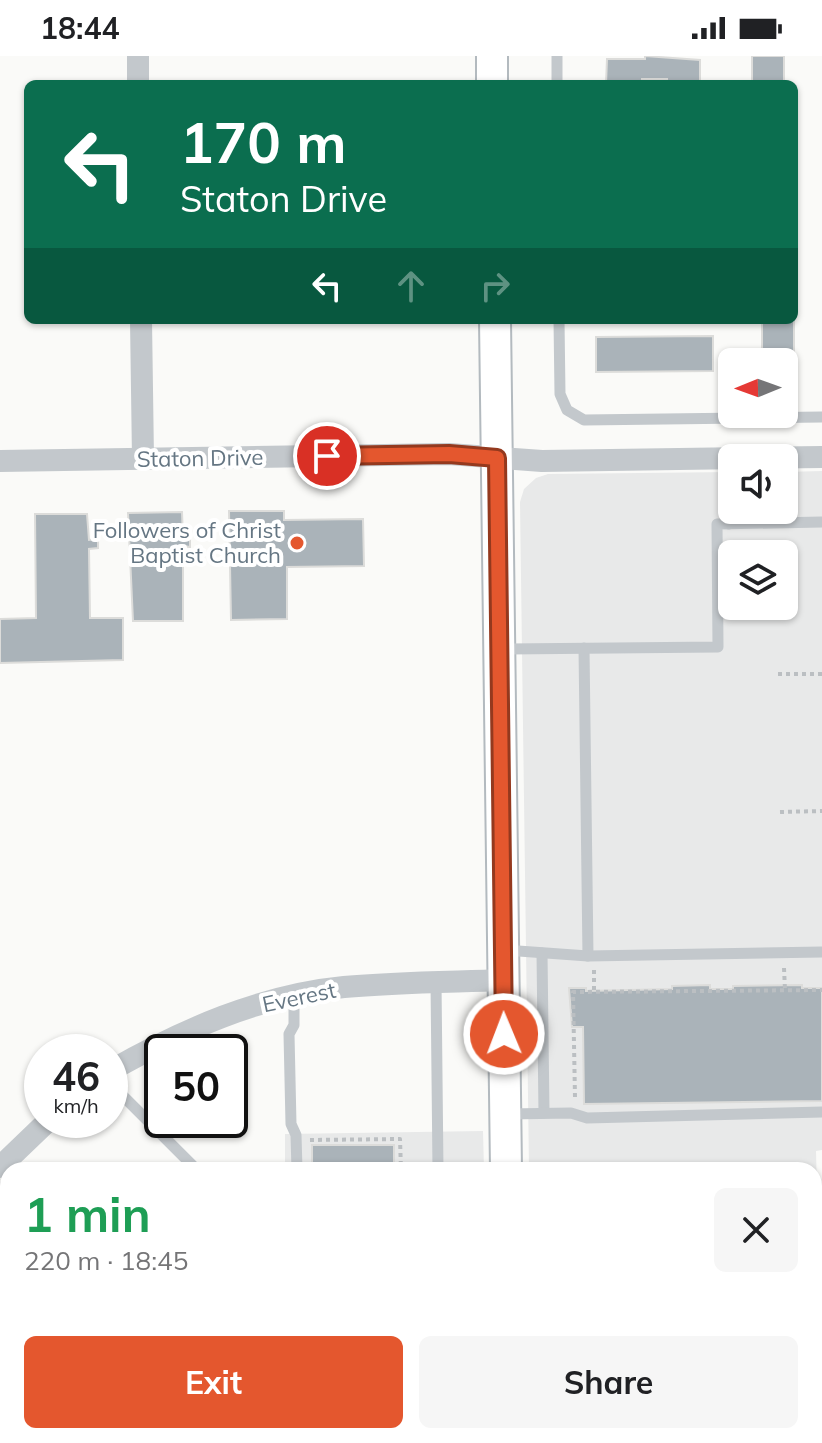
<!DOCTYPE html>
<html lang="en">
<head>
<meta charset="utf-8">
<style>
  :root { --surface:#fff; --page:#f6f6f6; --text:#202124; --muted:#757577; --accent:#e4572e }
  body { margin:0; font-family:Mulish,sans-serif; background:var(--page); color:var(--text); height:100vh; display:flex; flex-direction:column; font-size:30px; white-space:nowrap }
  * { box-sizing:border-box; margin:0 }
  p { font-size:26px; color:var(--muted) }
  .icon { flex:none; width:44px; height:44px; fill:none; stroke:currentColor; stroke-width:2; stroke-linecap:round; stroke-linejoin:round }
  .map { position:relative; flex:1; overflow:hidden }
  .drawer { position:absolute; left:0px; top:1106px; width:822px; height:282px; display:flex; flex-direction:column; background:var(--surface); border-radius:24px 24px 0 0; box-shadow:0 2px 6px #0004 }
  .drawer>* { flex:none }
  .banner { position:absolute; left:24px; top:24px; width:774px; height:244px; border-radius:12px; box-shadow:0 2px 6px #0004; background:#0b6e4f; color:#fff; overflow:hidden }
  .needle { width:52px; rotate:269deg }
  .tools { position:absolute; left:718px; top:292px; display:grid; gap:16px }
  .tools a { display:grid; place-items:center; width:80px; height:80px; border-radius:12px; background:var(--surface); box-shadow:0 2px 6px #0004; font-size:40px }
  .speed { position:absolute; left:24px; top:978px; display:flex; gap:16px; font-size:40px; font-weight:700; text-align:center }
  .speed>* { display:grid; place-content:center; width:104px; height:104px; border-radius:50%; background:var(--surface); box-shadow:0 2px 6px #0004; line-height:1 }
  .speed small { font-size:20px; font-weight:400 }
  .speed .limit { border:4px solid #111; border-radius:12px; background:#fff; color:#111 }
  .pin { position:absolute; display:grid; place-items:center; width:68px; height:68px; color:#fff; margin:-34px; border:4px solid #fff; border-radius:50%; box-shadow:0 2px 8px #0007 }
  .me { position:absolute; width:88px; margin:-44px; rotate:359deg; stroke-linejoin:round; filter:drop-shadow(0 0 6px #0008) }
  .turn { display:flex; align-items:center; gap:28px; height:168px; padding:0 24px; font-size:36px }
  .turn .icon { width:104px; height:104px; stroke-width:2.5 }
  .turn b { display:block; font-size:56px; line-height:68px }
  .lanes { display:flex; align-items:center; height:76px; padding:0 24px; background:#0003; justify-content:center; gap:40px; direction:ltr }
  .lanes .off { opacity:.35 }
  .round { display:grid; place-items:center; flex:none; width:84px; height:84px; border-radius:12px; background:var(--page) }
  .overview { display:flex; align-items:center; justify-content:space-between; height:136px; padding:0 24px }
  h1 { font-size:48px; font-weight:700; line-height:60px; color:#1e9e55 }
  .action { display:flex; gap:16px; margin-top:auto; padding:16px 24px }
  .action a { flex:1; height:92px; border-radius:12px; background:var(--accent); color:#fff; font-size:32px; font-weight:700; line-height:92px; text-align:center }
  .action a+a { background:var(--page); color:var(--text) }
  .status { display:flex; justify-content:space-between; align-items:center; height:56px; padding:0 40px; background:var(--surface); direction:ltr }
  .status svg { height:22px; fill:currentColor }
  .map>svg:first-child { display:block }
  .built { fill:#e8e9e9; fill-rule:evenodd }
  .building { fill:#aab3b9; stroke:#dcdcda; stroke-width:2 }
  .lines { fill:none; stroke-linecap:round; stroke-linejoin:round }
  .secondary-casing { stroke:#b3babf; stroke-width:34 }
  .path { stroke:#bbbfc2; stroke-width:4; stroke-dasharray:4 4; stroke-linecap:butt }
  .service { stroke:#c3c8cc; stroke-width:11 }
  .minor { stroke:#c3c8cc; stroke-width:22 }
  .tertiary { stroke:#c3c8cc; stroke-width:28 }
  .secondary { stroke:#fff; stroke-width:30 }
  .route-casing { stroke:#94391e; stroke-width:20 }
  .route { stroke:#e4572e; stroke-width:14 }
  .poi-dot { fill:#e4572e; stroke:#fff; stroke-width:3 }
  .labels { text-anchor:middle; dominant-baseline:central; stroke-width:8; stroke-linejoin:round; paint-order:stroke }
  .street-label { font-size:22px; fill:#657683; stroke:#fff }
  .poi-label { font-size:22px; fill:#657683; stroke:#fff; text-anchor:end }
</style>
</head>
<body>
<div class="status"><b>18:44</b><svg viewBox="0 0 49 12"><path d="M0 12V9h3v3zM5 12V6h3v6zM10 12V3h3v9zM15 12V0h3v12zM26 1h20v11H26zM47 4h2v5h-2z"/></svg></div>
<div class="map">
<svg width="822" height="1387" viewBox="0 0 822 1387">
  <rect width="100%" height="100%" fill="#fafaf8"/>
  <!-- built -->
  <g class="built">
    <path d="M822,415V1094L816,1095L820,1256H814V1114H529L520,446L524,433L536,422L548,418L732,416V454H784V416ZM732,498H784V550H732Z"/>
    <polygon points="483,1075 484,1114 285,1114 285,1078"/>
    <polygon points="8,1119 8,1239 0,1231 0,1126"/>
    <polygon points="0,1285 8,1293 8,1380 97,1380 104,1387 0,1387"/>
    <polygon points="155,1380 486,1380 486,1387 162,1387"/>
  </g>
  <!-- building -->
  <g class="building">
    <polygon points="645,0 700,4 700,28 667,28 667,23 642,23 642,28 606,28 607,3 645,3"/>
    <rect x="752" y="0" width="32" height="28"/>
    <polygon points="794,250 794,329 784,329 784,306 762,306 762,264 794,264"/>
    <polygon points="713,280 713,315 596,316 596,281"/>
    <polygon points="229,455 284,455 284,464 363,463 364,510 287,511 287,563 231,564"/>
    <polygon points="182,456 183,482 190,481 190,491 183,490 183,565 133,565 128,457"/>
    <polygon points="35,458 87,458 89,484 98,483 98,492 89,493 90,562 123,562 123,604 0,607 0,563 36,562"/>
    <polygon points="710,929 710,933 733,933 733,930 802,929 802,932 822,932 822,1045 584,1048 583,971 572,971 569,932 586,932 586,935 672,933 672,930"/>
    <rect x="312" y="1089" width="82" height="25"/>
  </g>
  <g class="lines">
    <defs>
      <g id="secondary">
        <polyline points="492,0 492,28"/>
        <polyline points="495,264 506,1114"/>
        <polyline points="510,1380 510,1387"/>
      </g>
    </defs>
    <!-- secondary casing -->
    <use href="#secondary" class="secondary-casing"/>
    <!-- path -->
    <g class="path">
      <polyline points="778,618 822,618"/>
      <polyline points="780,756 822,755"/>
      <polyline points="784,912 785,934"/>
      <polyline points="594,914 594,935"/>
      <polyline points="575,1041 573,936 822,934"/>
      <polyline points="310,1084 400,1083 401,1114"/>
      <polyline points="458,1380 464,1387"/>
    </g>
    <!-- service -->
    <g class="service">
      <polyline points="557,0 557,28"/>
      <polyline points="559,264 560,338 567,354 584,364 822,361"/>
      <polyline points="728,402 729,468"/>
      <polyline points="584,592 588,900"/>
      <polyline points="500,593 718,591 717,468 822,466"/>
      <polyline points="504,894 588,900 822,896"/>
      <polyline points="542,897 544,1057"/>
      <polyline points="436,926 438,1114"/>
      <polyline points="294,940 294,969 289,978 291,1068 296,1079 297,1114"/>
      <polyline points="110,1027 197,1114"/>
      <polyline points="505,1058 571,1057 587,1062 822,1056"/>
      <polyline points="0,1156 8,1164"/>
      <polyline points="0,1303 8,1295"/>
      <polyline points="0,1316 4,1330 6,1387"/>
      <polyline points="37,1380 45,1387"/>
      <polyline points="233,1380 250,1387"/>
      <polyline points="346,1387 362,1380"/>
    </g>
    <!-- minor -->
    <g class="minor">
      <polyline points="138,0 138,28"/>
      <polyline points="141,264 143,403"/>
      <polyline points="0,405 449,398 542,405 822,401"/>
      <path d="M110,1015C182,974 261,939 344,931C397,926 450,926 503,924"/>
      <polyline points="0,1111 49,1064"/>
    </g>
    <!-- tertiary -->
    <g class="tertiary">
      <polyline points="0,1253 8,1261"/>
      <polyline points="130,1380 137,1387"/>
    </g>
    <!-- secondary -->
    <use href="#secondary" class="secondary"/>
  </g>
  <g class="lines">
    <defs>
      <polyline id="route" points="327,400 449,398 497,402 504,978"/>
    </defs>
    <!-- route casing -->
    <use href="#route" class="route-casing"/>
    <!-- route -->
    <use href="#route" class="route"/>
  </g>
  <!-- markers -->
  <circle class="poi-dot" cx="297" cy="487" r="8"/>
  <g class="labels">
    <!-- street labels -->
    <g class="street-label">
      <text transform="translate(200 402) rotate(-1)">Staton Drive</text>
      <text transform="translate(299 941) rotate(-12)">Everest</text>
    </g>
    <!-- poi labels -->
    <g class="poi-label">
      <text x="281" y="474">Followers of Christ<tspan x="281" dy="25">Baptist Church</tspan></text>
    </g>
  </g>
</svg>
<div class="tools">
<a><svg class="needle" viewBox="-14 -14 28 28"><path d="M0-13l5 13h-10z" fill="#e53935"/><path d="M0 13l5-13h-10z" fill="#757577"/></svg></a>
<a><svg class="icon" aria-label="sound" viewBox="0 0 24 24"><path d="M4 9h4l5-4v14l-5-4H4zM17 9q2 3 0 6"/></svg></a>
<a><svg class="icon" aria-label="layers" viewBox="0 0 24 24"><path d="M12 4l9 5-9 5-9-5zM3 14l9 5 9-5"/></svg></a>
</div>
<div class="speed"><div>46<small>km/h</small></div><div class="limit">50</div></div>
<div class="pin" style="left:327px;top:400px;background:#d93025"><svg class="icon" aria-label="arrive" viewBox="0 0 24 24"><path d="M6 21V4h12l-3 4 3 4H6"/></svg></div>
<svg class="me" style="left:504px;top:978px" viewBox="-20 -20 40 40"><circle r="17" fill="#e4572e" stroke="#fff" stroke-width="3"/><path d="M0-11L8 9 0 5-8 9z" fill="#fff"/></svg>
<div class="banner">
<div class="turn"><svg class="icon" aria-label="left" viewBox="0 0 24 24"><path d="M17 20v-9H6M10 6l-5 5 5 5"/></svg><div><b>170 m</b>Staton Drive</div></div>
<div class="lanes"><svg class="icon" aria-label="left" viewBox="0 0 24 24"><path d="M17 20v-9H6M10 6l-5 5 5 5"/></svg><svg class="icon off" aria-label="ahead" viewBox="0 0 24 24"><path d="M12 20V5M6 11l6-6 6 6"/></svg><svg class="icon off" aria-label="right" viewBox="0 0 24 24"><path d="M7 20v-9h11M14 6l5 5-5 5"/></svg></div>
</div>
<section class="drawer">
<div class="overview"><div><h1>1 min</h1><p>220 m · 18:45</p></div><a class="round"><svg class="icon" aria-label="close" viewBox="0 0 24 24"><path d="M6 6l12 12M18 6L6 18"/></svg></a></div>
<div class="action"><a>Exit</a><a>Share</a></div>
</section>
</div>
</body>
</html>
